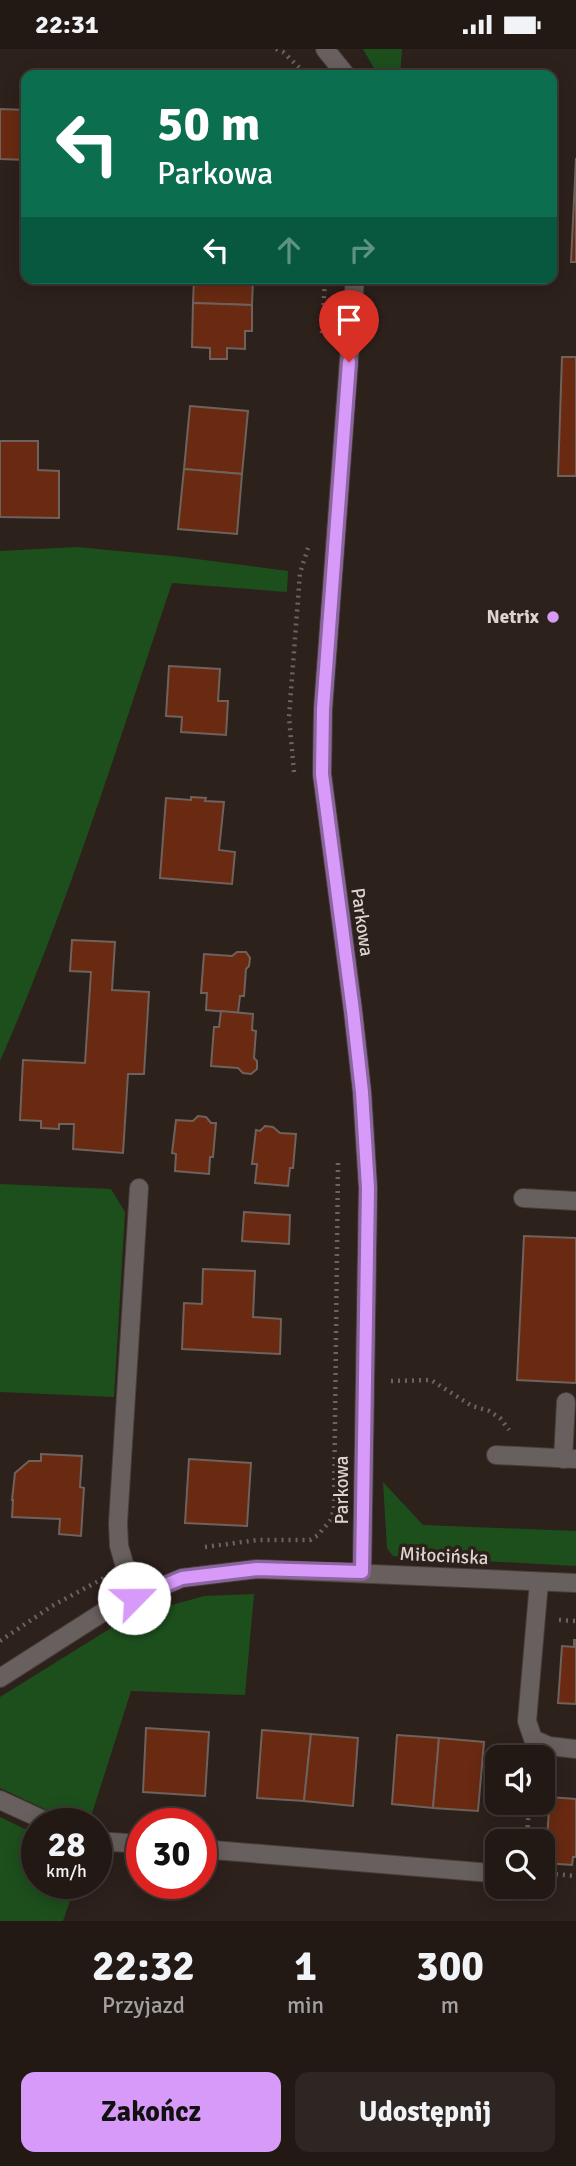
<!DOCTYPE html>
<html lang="pl">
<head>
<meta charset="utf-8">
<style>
  :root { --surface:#221915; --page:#2e2622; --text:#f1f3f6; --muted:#a2a0a0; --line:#3f3834; --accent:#d89af8 }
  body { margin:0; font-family:Signika,sans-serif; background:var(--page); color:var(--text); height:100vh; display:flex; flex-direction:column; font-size:26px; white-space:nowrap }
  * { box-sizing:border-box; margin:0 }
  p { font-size:23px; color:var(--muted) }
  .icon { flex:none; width:38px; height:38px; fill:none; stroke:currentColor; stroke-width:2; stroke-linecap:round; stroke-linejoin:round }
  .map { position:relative; height:1872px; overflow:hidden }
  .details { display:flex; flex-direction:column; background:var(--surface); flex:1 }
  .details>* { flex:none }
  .top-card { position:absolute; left:21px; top:21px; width:536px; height:214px; border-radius:14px; box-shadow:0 4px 18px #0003,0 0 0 2px var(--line); background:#0b6e4f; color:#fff; overflow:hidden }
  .tools { position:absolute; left:485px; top:1696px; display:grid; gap:14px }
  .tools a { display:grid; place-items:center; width:70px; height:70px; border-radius:14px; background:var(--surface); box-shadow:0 4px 18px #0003,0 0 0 2px var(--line); font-size:35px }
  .speed { position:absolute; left:21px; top:1759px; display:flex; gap:14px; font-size:35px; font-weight:700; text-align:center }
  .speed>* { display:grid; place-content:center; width:91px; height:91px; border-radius:50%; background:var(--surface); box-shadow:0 4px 18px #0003,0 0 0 2px var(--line); line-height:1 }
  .speed small { font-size:18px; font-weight:400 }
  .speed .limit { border:10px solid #d22; background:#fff; color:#111 }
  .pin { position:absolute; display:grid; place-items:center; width:60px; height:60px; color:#fff; margin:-72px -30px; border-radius:50% 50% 50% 0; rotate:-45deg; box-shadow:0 0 7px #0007 }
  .pin .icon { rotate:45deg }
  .me { position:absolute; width:77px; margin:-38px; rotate:67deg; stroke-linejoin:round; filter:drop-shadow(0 0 5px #0008) }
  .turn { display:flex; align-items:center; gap:24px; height:147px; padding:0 21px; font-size:32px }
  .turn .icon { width:91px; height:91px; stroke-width:2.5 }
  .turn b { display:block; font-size:49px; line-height:60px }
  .lanes { display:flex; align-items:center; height:66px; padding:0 21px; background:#0003; justify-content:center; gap:35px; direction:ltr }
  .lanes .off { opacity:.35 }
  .eta { display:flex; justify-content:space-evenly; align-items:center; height:119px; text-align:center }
  .eta b { font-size:42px; font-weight:700; line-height:49px }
  .primary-button { display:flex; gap:14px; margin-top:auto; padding:14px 21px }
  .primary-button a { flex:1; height:80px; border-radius:14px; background:var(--accent); color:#111; font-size:28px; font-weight:700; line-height:80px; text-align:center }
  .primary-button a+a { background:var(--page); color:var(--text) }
  .status { display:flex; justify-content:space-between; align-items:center; height:49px; padding:0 35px; background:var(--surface); direction:ltr }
  .status svg { height:19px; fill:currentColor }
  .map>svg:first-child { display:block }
  .green { fill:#1d4f1d }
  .building { fill:#692a11; stroke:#6f615b; stroke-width:2 }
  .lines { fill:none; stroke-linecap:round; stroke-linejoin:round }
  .service-casing { stroke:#493e39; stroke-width:20 }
  .minor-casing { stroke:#493e39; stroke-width:20 }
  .path { stroke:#6e635f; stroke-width:4.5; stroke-dasharray:2 5; stroke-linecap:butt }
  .service { stroke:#68605f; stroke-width:18 }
  .minor { stroke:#68605f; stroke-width:18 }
  .route-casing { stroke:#8c64a1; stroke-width:18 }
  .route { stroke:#d89af8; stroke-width:12 }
  .poi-dot { fill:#d89af8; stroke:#2d211c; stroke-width:2.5 }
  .labels { text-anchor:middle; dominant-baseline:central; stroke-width:7; stroke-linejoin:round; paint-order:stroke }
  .poi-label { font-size:19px; font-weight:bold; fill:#ddd4d1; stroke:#2d211c; text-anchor:end }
  .street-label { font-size:19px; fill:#ddd4d1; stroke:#2d211c }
</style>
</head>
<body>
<div class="status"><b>22:31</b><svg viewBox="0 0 49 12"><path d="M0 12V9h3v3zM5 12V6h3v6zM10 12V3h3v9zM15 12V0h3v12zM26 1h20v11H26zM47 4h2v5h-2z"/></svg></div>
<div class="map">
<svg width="576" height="1872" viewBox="0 0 576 1872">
  <rect width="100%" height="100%" fill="#2d211c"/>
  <!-- green -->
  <g class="green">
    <polygon points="363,0 402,0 400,26 378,26"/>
    <path d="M77,498L181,508L288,522L287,543L172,534C118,694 68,857 0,1012V502Z"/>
    <polygon points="0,1135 111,1140 125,1163 114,1348 0,1343"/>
    <polygon points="383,1433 423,1476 576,1482 576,1517 393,1507 387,1499"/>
    <polygon points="254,1545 245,1646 131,1642 89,1774 74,1774 0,1739 0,1648 111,1579 154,1561 204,1547"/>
    <polygon points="0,1768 37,1786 37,1834 76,1834 63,1872 0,1872"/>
  </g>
  <!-- building -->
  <g class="building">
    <polygon points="0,60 26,61 26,111 0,110"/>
    <polygon points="576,109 576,213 571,213"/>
    <polygon points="194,229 253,229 252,256 193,254"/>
    <polygon points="193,254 252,256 252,282 245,282 245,300 227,299 227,310 210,310 210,299 192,298"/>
    <polygon points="562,308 576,308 576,427 558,427"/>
    <polygon points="190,357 248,362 242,425 184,420"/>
    <polygon points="0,392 38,392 38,421 59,422 59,469 0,468"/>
    <polygon points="184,420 242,425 237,485 178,480"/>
    <polygon points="169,617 220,620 218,652 228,652 226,686 181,683 182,668 166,667"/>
    <polygon points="191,748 206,749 205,752 224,753 219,801 235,803 232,835 160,829 166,749 191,751"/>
    <polygon points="72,891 115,893 112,941 149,943 144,1025 128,1025 123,1104 73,1100 74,1075 59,1075 59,1080 41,1079 41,1072 20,1071 23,1011 85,1014 91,923 70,922"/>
    <polygon points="237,903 246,903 250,909 249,917 246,920 244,947 240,947 238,964 206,961 207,944 201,944 204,905 232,907"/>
    <polygon points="221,962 253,965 252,981 256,982 254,1009 257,1012 257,1020 251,1025 243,1024 238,1019 211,1017 214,978 219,978"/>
    <polygon points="198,1067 206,1068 211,1074 216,1074 213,1108 210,1108 209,1125 175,1122 176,1105 172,1104 176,1071 193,1072"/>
    <polygon points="265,1077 273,1078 280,1084 296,1085 293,1119 290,1119 288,1137 255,1134 257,1115 252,1115 256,1081 260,1082"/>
    <polygon points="244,1163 290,1166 289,1195 242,1192"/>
    <polygon points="524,1187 576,1189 576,1334 517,1331"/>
    <polygon points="203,1220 255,1222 253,1268 281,1270 280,1305 182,1300 184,1254 202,1255"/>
    <polygon points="41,1405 82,1407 80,1438 84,1439 81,1487 59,1485 60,1470 12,1468 13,1451 12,1451 15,1424 29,1412 41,1412"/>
    <polygon points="189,1410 251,1414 247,1477 185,1474"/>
    <polygon points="574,1591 576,1591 576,1655 558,1654 562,1597 574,1598"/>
    <polygon points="146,1679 209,1683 205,1747 143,1743"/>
    <polygon points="262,1681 311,1685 304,1752 257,1749"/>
    <polygon points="311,1685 358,1689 353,1757 304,1752"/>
    <polygon points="397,1686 439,1689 433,1759 392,1755"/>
    <polygon points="439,1689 484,1693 478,1762 433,1759"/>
    <polygon points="550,1748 576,1750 576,1808 573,1808 572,1816 545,1814"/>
  </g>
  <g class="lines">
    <defs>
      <g id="service">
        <polyline points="523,1149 576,1152"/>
        <polyline points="563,1410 566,1353"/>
        <polyline points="539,1533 527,1672 533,1690 549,1697 576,1700"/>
        <polyline points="134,1549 119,1497 118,1474 139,1139"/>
      </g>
      <g id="minor">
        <polyline points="325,0 346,26"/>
        <polyline points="355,229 323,660 322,725 353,962 362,1043 368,1139 362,1523"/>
        <polyline points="496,1406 576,1410"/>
        <polyline points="0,1629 108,1560 182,1529 257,1520 576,1534"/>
        <polyline points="0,1751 50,1774"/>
        <polyline points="96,1792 142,1795"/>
        <polyline points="201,1800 491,1824"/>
      </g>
    </defs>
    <!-- service casing -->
    <use href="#service" class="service-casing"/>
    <!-- minor casing -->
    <use href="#minor" class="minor-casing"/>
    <!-- path -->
    <g class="path">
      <polyline points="276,0 283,3 307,26"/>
      <polyline points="322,284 325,229"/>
      <polyline points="294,723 289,668 300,524 308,499"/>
      <polyline points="391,1332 431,1331 472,1357 489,1362 500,1369 509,1381"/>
      <polyline points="205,1498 257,1491 310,1491 318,1486 330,1472 334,1461 338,1114"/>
      <polyline points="559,1571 576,1572"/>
      <polyline points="0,1592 52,1557 104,1529"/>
      <polyline points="527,1792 529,1754"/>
      <polyline points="542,1824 576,1827"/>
    </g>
    <!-- service -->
    <use href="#service" class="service"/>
    <!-- minor -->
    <use href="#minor" class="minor"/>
  </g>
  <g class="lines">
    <defs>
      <polyline id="route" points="134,1549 182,1529 257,1520 362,1523 368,1139 362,1043 353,962 322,725 323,660 349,313"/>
    </defs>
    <!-- route casing -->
    <use href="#route" class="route-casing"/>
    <!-- route -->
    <use href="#route" class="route"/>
  </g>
  <!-- markers -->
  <circle class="poi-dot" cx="553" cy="568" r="7"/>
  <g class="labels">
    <!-- poi labels -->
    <g class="poi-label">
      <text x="539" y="568">Netrix</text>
    </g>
    <!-- street labels -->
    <g class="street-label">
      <text transform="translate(362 873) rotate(82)">Parkowa</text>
      <text transform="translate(342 1441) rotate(-90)">Parkowa</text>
      <text transform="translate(444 1507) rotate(3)">Miłocińska</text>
    </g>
  </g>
</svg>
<div class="tools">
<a><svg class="icon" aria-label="sound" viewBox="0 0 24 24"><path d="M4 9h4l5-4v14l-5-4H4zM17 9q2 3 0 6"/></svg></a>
<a><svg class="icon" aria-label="search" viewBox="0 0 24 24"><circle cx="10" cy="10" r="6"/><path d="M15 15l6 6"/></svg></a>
</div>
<div class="speed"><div>28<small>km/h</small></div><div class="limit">30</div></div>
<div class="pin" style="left:349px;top:313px;background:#d93025"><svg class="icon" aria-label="arrive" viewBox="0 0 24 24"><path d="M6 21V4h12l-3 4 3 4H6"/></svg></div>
<svg class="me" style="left:134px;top:1549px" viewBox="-20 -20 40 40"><circle r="19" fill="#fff"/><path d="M0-13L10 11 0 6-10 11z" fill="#d89af8"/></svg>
<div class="top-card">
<div class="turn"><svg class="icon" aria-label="left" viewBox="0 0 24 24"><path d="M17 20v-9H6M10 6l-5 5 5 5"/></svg><div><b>50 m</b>Parkowa</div></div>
<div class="lanes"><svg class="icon" aria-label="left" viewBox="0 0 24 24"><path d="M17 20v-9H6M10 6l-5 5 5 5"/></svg><svg class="icon off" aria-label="ahead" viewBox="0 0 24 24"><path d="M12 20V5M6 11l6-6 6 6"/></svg><svg class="icon off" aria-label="right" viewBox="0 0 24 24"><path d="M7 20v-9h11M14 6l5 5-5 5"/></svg></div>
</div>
</div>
<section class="details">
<div class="eta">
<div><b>22:32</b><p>Przyjazd</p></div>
<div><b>1</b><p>min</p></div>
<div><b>300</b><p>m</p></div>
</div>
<div class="primary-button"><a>Zakończ</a><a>Udostępnij</a></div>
</section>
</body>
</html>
